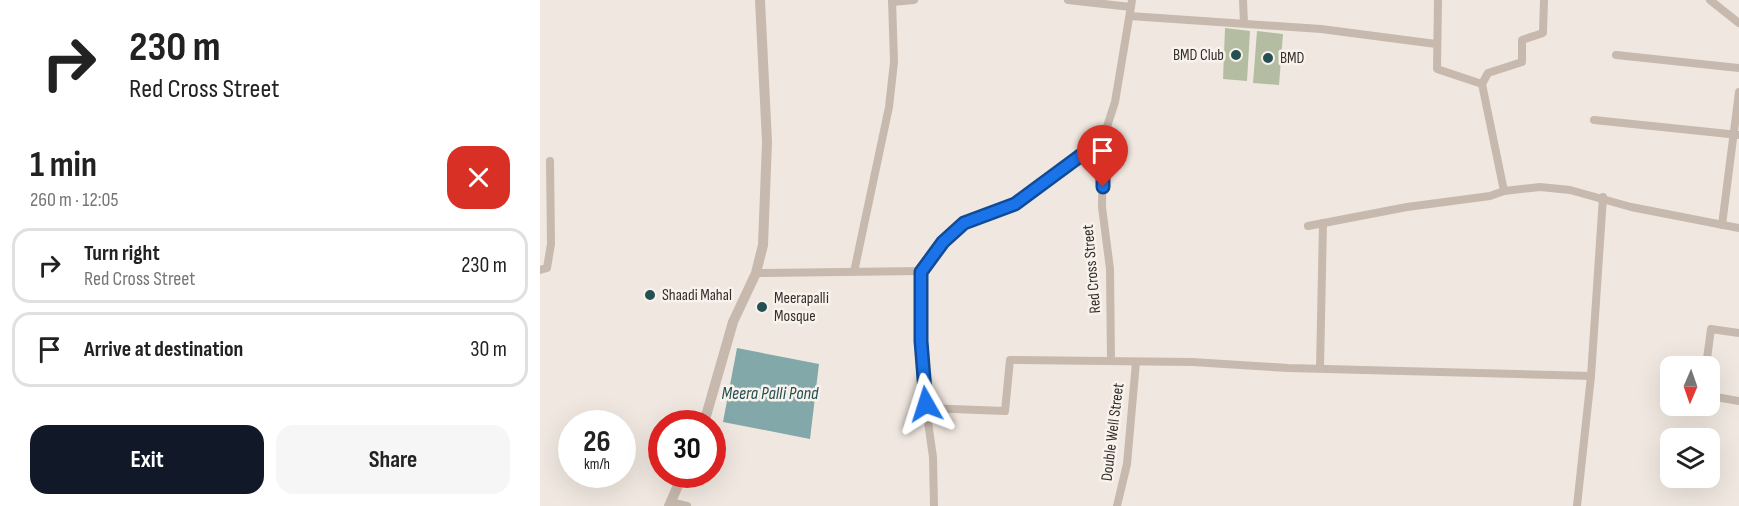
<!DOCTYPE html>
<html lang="en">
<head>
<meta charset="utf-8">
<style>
  :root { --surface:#fff; --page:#f6f6f6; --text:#222; --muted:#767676; --line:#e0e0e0; --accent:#111827 }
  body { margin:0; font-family:"Sofia Sans Condensed",sans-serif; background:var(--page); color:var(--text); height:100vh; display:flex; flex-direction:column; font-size:22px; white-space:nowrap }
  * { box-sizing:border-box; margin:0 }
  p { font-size:20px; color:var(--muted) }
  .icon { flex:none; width:33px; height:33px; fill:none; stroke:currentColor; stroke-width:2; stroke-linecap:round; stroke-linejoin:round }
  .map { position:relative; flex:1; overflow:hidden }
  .side { display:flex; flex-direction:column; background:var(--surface); width:540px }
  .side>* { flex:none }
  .top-card { background:#fff; color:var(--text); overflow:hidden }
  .needle { width:39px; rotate:182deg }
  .buttons { position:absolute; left:1120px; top:356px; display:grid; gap:12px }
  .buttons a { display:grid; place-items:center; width:60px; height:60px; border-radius:12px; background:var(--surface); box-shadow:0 6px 24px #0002; font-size:30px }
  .speed { position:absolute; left:18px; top:410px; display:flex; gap:12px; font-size:30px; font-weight:700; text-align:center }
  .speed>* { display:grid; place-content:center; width:78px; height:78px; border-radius:50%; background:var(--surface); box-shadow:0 6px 24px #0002; line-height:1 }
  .speed small { font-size:15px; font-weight:400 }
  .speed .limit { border:9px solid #d22; background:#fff; color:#111 }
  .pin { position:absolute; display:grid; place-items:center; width:51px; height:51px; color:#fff; margin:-62px -26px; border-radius:50% 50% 50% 0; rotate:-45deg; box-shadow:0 0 6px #0007 }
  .pin .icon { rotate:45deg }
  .me { position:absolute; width:66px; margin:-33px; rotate:354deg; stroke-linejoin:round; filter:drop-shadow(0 0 4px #0008) }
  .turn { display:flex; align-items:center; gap:21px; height:126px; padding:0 30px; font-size:27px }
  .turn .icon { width:78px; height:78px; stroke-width:2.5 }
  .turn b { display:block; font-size:42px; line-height:51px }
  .round { display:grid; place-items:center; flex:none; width:63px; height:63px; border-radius:18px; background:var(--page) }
  .head { display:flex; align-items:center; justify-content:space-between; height:102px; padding:0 30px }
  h1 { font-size:36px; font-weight:700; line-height:45px }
  .button { display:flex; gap:12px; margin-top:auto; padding:12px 30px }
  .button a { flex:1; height:69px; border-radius:18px; background:var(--accent); color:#fff; font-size:24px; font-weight:700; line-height:69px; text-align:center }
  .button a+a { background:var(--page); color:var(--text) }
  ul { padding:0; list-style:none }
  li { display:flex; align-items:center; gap:18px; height:75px; margin:0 12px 9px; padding:0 18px; border:3px solid var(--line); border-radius:18px }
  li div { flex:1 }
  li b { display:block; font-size:22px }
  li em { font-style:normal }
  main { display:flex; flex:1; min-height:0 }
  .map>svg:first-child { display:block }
  .green { fill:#b4bda1 }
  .water { fill:#82a8a9 }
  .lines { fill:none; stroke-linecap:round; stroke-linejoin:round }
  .minor { stroke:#c7b9ad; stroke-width:8 }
  .tertiary { stroke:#c7b9ad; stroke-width:10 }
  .route-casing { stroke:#114b97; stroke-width:15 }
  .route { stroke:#1a73e8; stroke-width:10 }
  .poi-dot { fill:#254f52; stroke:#f8f2ec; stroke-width:2 }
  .labels { text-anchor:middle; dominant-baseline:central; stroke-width:5; stroke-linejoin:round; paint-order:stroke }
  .poi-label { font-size:16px; fill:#362e2b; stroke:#f8f2ec; text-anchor:start }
  .street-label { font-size:16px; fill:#362e2b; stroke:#f8f2ec }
  .water-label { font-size:18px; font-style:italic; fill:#254f52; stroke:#f8f2ec }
</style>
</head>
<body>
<main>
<section class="side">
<div class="top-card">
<div class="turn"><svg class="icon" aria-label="right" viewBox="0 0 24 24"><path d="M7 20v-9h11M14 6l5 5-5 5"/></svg><div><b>230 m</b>Red Cross Street</div></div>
</div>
<div class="head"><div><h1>1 min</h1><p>260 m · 12:05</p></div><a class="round" style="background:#d93025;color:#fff"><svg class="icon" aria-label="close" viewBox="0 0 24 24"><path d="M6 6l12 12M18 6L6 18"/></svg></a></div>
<ul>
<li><svg class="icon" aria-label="right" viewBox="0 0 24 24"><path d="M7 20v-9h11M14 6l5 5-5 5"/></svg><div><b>Turn right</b><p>Red Cross Street</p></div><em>230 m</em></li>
<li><svg class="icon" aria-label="arrive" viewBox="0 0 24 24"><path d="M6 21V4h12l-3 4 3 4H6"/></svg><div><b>Arrive at destination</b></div><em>30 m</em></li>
</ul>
<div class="button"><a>Exit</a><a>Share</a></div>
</section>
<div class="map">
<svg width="1199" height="506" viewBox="0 0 1199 506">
  <rect width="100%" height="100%" fill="#f0e8e0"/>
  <!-- green -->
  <g class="green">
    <polygon points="685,28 710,31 707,81 683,79"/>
    <polygon points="717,31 743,34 739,85 713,83"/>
  </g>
  <!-- water -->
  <polygon class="water" points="197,348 279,364 270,439 183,422"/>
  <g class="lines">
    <!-- minor -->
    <g class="minor">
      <polyline points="528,0 591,7"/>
      <polyline points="703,0 704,23"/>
      <polyline points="898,0 897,69 942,84 948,73 982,62 982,40 1003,33 1004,0"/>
      <polyline points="1170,0 1199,23"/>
      <polyline points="352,2 374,0"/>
      <polyline points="590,16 781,29 896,44"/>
      <polyline points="1076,55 1199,68"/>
      <polyline points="942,84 964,191"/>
      <polyline points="1054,120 1199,135"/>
      <polyline points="1182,225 1199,92"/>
      <polyline points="768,226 867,207 950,196 964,191 1000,187 1030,190 1091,207 1199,228"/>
      <polyline points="0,270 7,268 11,244 10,161"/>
      <polyline points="314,272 349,107 354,62 352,0"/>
      <polyline points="216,273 381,271"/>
      <polyline points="571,361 570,269 562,207 563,139 575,102 592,0"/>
      <polyline points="1166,366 1171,329 1199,333"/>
      <polyline points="780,368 783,223"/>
      <polyline points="1170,396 1199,401"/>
      <polyline points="386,408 465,411 470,360 652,362 748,368 1051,376"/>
      <polyline points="130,502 147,506"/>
      <polyline points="394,506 393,457 383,387 381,271 403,242 424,223 475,204 563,139"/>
      <polyline points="577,506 587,464 596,362"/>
      <polyline points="1037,506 1051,376 1063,197"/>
    </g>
    <!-- tertiary -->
    <g class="tertiary">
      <polyline points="164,423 193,322 216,273 223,245 227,142 220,0"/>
      <polyline points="129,506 143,474"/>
    </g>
  </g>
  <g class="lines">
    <defs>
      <polyline id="route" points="386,404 381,341 381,272 403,242 424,223 475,204 563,139 563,187"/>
    </defs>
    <!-- route casing -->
    <use href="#route" class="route-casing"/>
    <!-- route -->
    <use href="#route" class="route"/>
  </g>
  <!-- markers -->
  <g class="poi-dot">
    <circle cx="696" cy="55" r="6"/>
    <circle cx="728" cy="58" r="6"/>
    <circle cx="110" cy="295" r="6"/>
    <circle cx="222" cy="307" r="6"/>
  </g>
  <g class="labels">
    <!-- poi labels -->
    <g class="poi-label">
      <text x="684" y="55" text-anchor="end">BMD Club</text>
      <text x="740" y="58">BMD</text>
      <text x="122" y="295">Shaadi Mahal</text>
      <text x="234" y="298">Meerapalli<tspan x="234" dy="18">Mosque</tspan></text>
    </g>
    <!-- street labels -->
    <g class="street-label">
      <text transform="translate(552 269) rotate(-95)">Red Cross Street</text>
      <text transform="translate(573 432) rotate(-83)">Double Well Street</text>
    </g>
    <!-- water labels -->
    <g class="water-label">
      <text x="230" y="393">Meera Palli Pond</text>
    </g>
  </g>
</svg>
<div class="buttons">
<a><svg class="needle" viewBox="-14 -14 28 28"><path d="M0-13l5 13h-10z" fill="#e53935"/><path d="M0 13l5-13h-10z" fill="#767676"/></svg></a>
<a><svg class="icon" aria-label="layers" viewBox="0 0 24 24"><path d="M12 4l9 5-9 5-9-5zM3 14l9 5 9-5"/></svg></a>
</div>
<div class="speed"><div>26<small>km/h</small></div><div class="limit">30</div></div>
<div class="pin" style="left:563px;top:187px;background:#d93025"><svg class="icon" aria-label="arrive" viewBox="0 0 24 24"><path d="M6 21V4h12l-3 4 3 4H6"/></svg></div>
<svg class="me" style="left:386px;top:404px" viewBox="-20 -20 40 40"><path d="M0-17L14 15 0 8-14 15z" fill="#1a73e8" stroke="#fff" stroke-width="4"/></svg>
</div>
</main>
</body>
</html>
